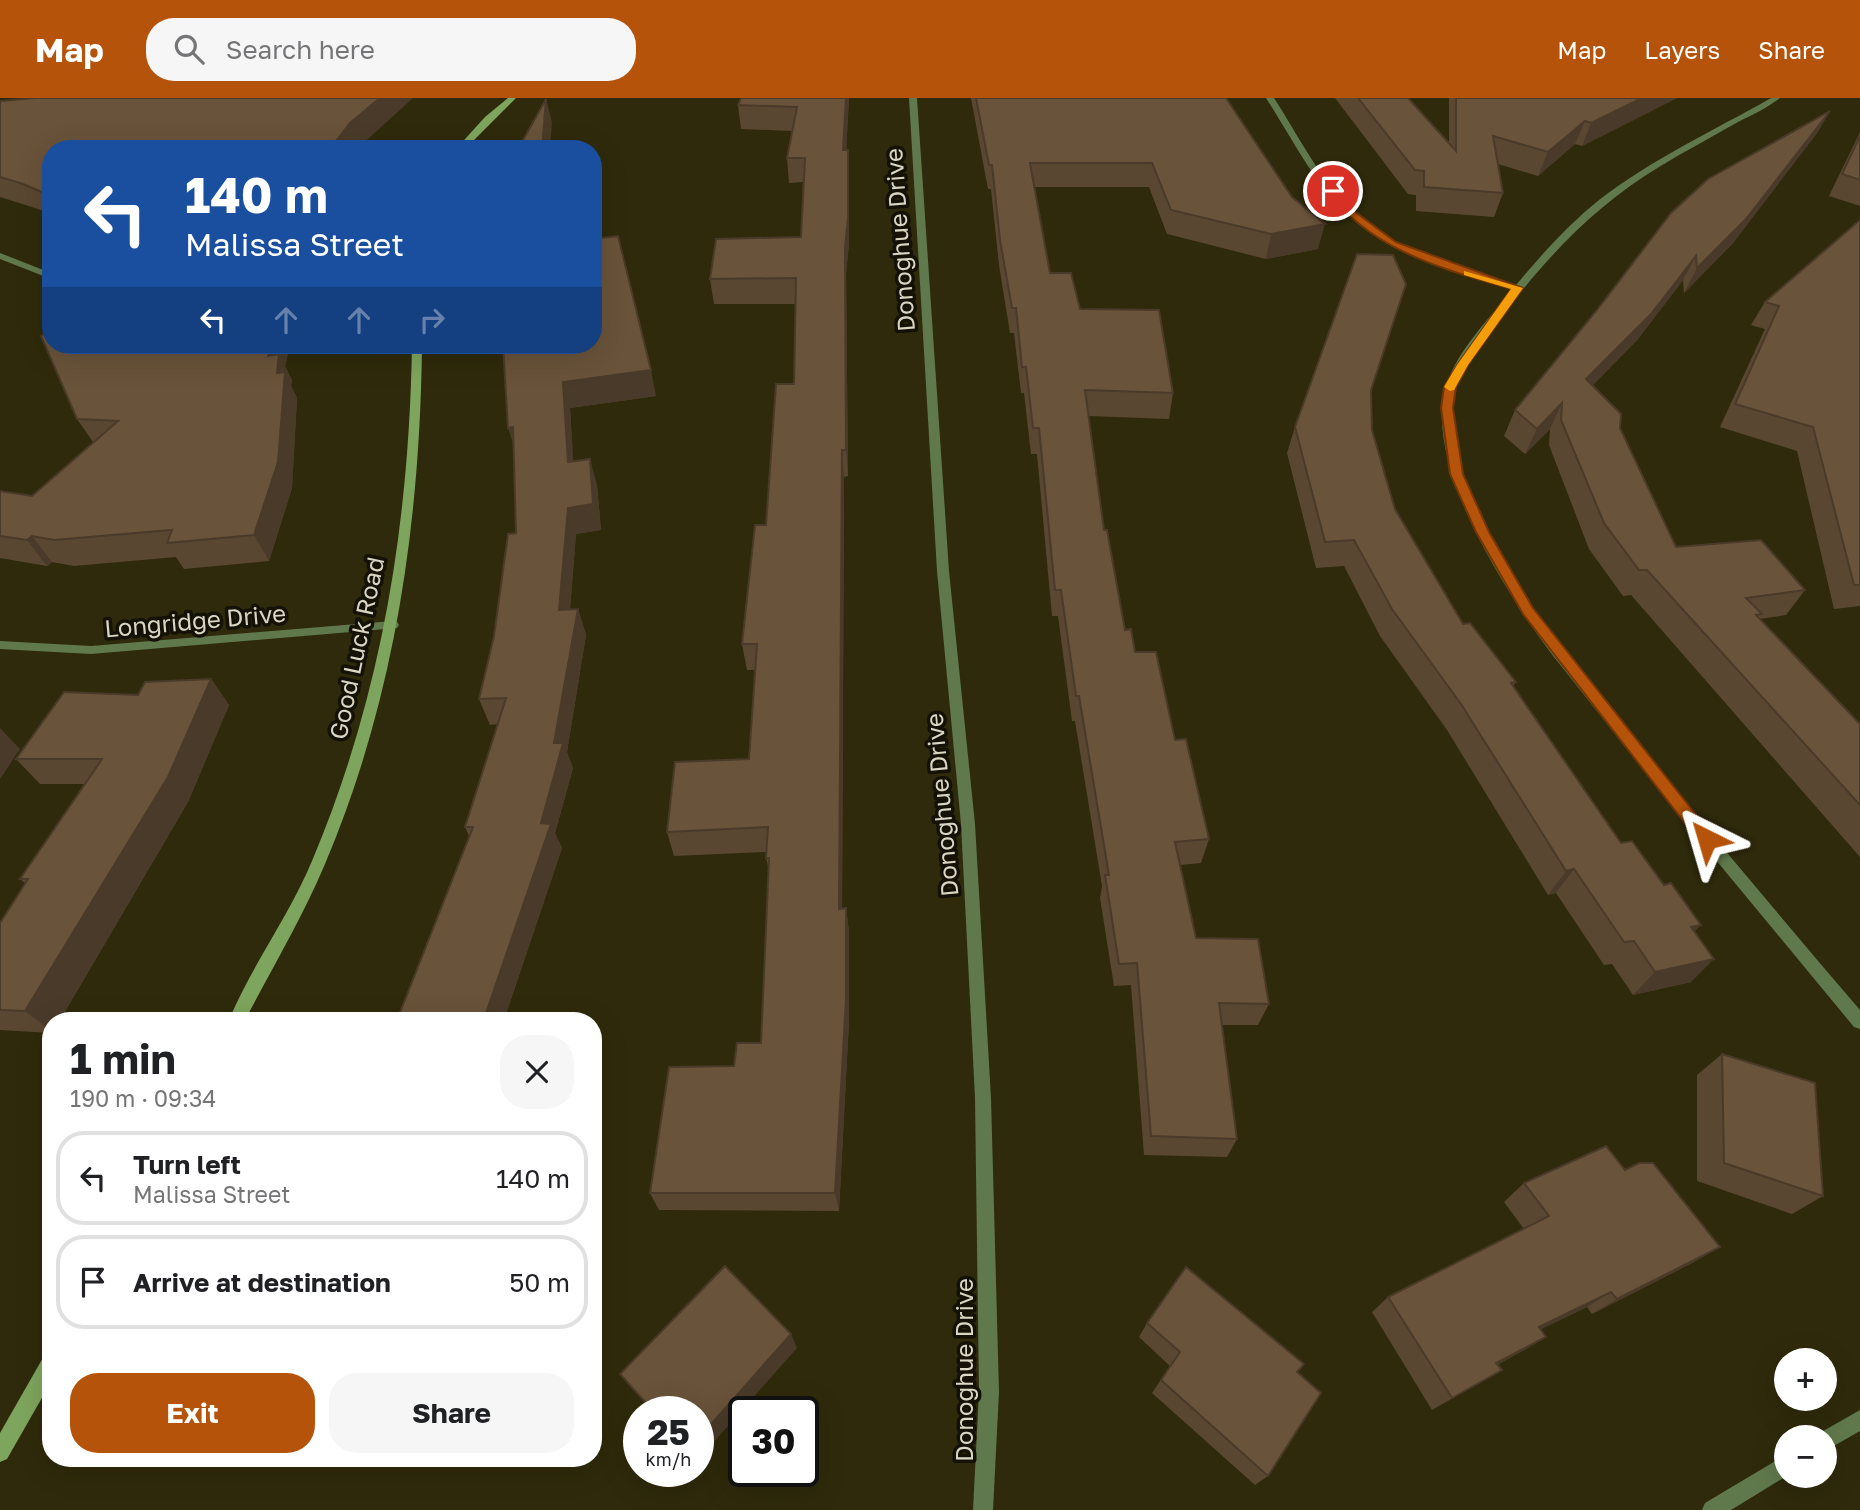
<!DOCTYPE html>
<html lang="en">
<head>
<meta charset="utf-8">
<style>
  :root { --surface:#fff; --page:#f6f6f6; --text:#202124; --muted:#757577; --line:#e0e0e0; --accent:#b45309 }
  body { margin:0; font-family:"Golos Text",sans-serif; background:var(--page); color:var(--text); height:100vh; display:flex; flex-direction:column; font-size:26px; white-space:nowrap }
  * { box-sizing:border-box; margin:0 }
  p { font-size:23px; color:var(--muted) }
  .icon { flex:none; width:38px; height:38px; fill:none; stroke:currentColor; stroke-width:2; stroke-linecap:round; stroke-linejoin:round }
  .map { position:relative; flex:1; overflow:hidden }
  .side { position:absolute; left:42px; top:914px; width:560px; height:455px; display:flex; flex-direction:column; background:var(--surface); border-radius:28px; box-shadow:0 7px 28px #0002 }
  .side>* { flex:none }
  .banner { position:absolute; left:42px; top:42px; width:560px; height:214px; border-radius:28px; box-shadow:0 7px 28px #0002; background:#1a4fa0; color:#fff; overflow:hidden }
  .fabs { position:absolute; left:1774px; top:1250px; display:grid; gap:14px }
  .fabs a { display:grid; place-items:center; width:63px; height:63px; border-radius:50%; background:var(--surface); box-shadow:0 7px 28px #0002; font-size:35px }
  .speed { position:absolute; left:623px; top:1298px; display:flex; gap:14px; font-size:35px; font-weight:700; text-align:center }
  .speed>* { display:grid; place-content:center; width:91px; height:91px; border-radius:50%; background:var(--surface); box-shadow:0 7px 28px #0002; line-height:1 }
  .speed small { font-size:18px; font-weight:400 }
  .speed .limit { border:4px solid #111; border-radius:10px; background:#fff; color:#111 }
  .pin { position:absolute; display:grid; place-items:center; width:60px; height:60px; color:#fff; margin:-30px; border:4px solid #fff; border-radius:50%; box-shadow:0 2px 7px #0007 }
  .me { position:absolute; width:77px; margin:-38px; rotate:320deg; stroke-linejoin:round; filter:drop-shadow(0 0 5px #0008) }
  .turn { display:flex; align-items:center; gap:24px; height:147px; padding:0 28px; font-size:32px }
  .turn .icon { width:91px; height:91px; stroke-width:2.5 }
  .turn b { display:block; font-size:49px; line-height:60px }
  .lanes { display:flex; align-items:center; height:66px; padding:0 28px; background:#0003; justify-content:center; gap:35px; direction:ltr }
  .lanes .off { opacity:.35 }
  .round { display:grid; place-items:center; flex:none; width:74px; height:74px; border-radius:28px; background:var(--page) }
  .head { display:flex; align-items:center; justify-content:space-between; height:119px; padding:0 28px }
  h1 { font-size:42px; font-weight:700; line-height:52px }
  .cta { display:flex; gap:14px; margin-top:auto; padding:14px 28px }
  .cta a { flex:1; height:80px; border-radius:28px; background:var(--accent); color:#fff; font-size:28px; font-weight:700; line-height:80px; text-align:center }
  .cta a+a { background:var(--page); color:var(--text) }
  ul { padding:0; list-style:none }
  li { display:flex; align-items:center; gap:21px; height:94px; margin:0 14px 10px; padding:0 14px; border:4px solid var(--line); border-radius:28px }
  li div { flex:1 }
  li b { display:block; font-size:26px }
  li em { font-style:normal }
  header { display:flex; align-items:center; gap:42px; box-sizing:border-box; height:98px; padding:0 35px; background:var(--accent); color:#fff }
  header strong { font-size:33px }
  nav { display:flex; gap:38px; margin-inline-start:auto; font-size:24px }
  .search { width:490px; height:63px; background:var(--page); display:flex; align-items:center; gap:18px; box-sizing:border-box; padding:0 24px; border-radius:28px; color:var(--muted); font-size:26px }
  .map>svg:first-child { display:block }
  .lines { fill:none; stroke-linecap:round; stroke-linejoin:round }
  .minor { fill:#60794c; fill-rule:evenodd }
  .tertiary { fill:#60794c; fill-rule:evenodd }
  .secondary { fill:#7ea55d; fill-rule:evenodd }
  .wall { fill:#5a4732 }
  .shaded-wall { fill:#4a3a29 }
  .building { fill:#69533a; stroke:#4a3a29; stroke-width:2 }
  .route { fill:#b45309; stroke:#753606; stroke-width:2 }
  .slow { fill:#f59e0b }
  .labels { text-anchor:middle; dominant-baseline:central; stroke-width:7; stroke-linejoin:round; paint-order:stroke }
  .street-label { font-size:24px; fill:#d9d6c4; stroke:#141206 }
</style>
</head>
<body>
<header>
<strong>Map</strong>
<div class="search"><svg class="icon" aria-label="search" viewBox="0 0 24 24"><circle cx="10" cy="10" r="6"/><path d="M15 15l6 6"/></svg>Search here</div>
<nav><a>Map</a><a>Layers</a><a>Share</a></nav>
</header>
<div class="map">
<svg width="1860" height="1412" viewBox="0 0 1860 1412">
  <rect width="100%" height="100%" fill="#2f2a0b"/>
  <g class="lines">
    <!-- minor -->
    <g class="minor">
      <polygon points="909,0 917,0 949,473 975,726 991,1000 999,1294 993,1412 973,1412 979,1294 975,1000 961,726 937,473"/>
      <path d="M1266,0H1274C1298,37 1319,80 1351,111C1396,155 1458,169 1516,187C1542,156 1568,127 1599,102C1652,61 1713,33 1771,0H1780C1767,10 1752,17 1738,24C1712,39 1685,53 1659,69C1594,108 1545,161 1499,222C1485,239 1471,256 1461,276C1408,385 1602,601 1666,681C1730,759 1795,836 1860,912V931L1854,929L1701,744L1554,559C1508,498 1422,366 1446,288C1457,252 1490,220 1513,191C1454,174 1390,159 1345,114C1312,82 1291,38 1266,0Z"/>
      <polygon points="0,155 51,175 51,181 0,161"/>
      <polygon points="393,523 397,524 399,527 397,530 91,556 0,551 0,543 91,548"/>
    </g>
    <!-- tertiary -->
    <g class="tertiary">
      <polygon points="1860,1312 1860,1333 1825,1353 1825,1339 1817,1339 1818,1336"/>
      <polygon points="1787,1356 1788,1377 1731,1412 1702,1412 1705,1405"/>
    </g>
    <!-- secondary -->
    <g class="secondary">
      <polygon points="508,0 516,0 465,51 456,51 485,19"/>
      <path d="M412,247H422C420,425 395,601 325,766C302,820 272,871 245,922H229C252,867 289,818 312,763C382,597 409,426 412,247Z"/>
      <polygon points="51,1255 51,1284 7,1361 0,1364 0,1335 44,1258"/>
    </g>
  </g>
  <!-- wall -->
  <g class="wall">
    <polygon points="741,0 849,0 846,52 848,52 849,76 849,145 846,176 848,378 844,379 842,811 846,810 849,834 849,923 839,1113 659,1112 650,1095 734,968 761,945 769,773 766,760 766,754 674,758 667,734 749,661 755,572 747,572 742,546 794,286 796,206 714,206 710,181 801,139 803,84 789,85 787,60 793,33 741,31 738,7"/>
    <polygon points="971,0 1226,0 1318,151 1266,161 1167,136 1149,89 1034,89 1050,175 1080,211 1173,295 1169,321 1088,318 1104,432 1125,532 1175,642 1209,741 1201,765 1180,767 1196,840 1269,906 1258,927 1222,927 1237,1041 1227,1059 1144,1057 1131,887 1114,888 1100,800 1102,788 1075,623 1072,623 1058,518 1052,518 1037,356 1031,356 1024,295 1021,295 1014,235 1010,235 999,167 991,91 988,91"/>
    <polygon points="1335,0 1408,0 1449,44 1449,0 1677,0 1582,48 1575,46 1538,78 1498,66 1503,95 1494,119 1416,113 1416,97 1408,96"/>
    <polygon points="0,3 359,48 51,51 51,116 38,111 0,99"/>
    <polygon points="1830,13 1817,35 1733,145 1684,195 1683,182 1638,241 1593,287 1620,330 1676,449 1805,492 1786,517 1760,521 1860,626 1860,759 1631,497 1623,498 1589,451 1549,347 1550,331 1525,356 1504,338 1515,312"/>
    <polygon points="1860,34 1860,108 1829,98"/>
    <polygon points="1860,122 1860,508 1834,511 1797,353 1720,329 1765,231 1751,227 1765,204"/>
    <polygon points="51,247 290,247 285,268 292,282 291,288 297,300 292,390 269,463 184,471 176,459 74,468 52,464 47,468 0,460 0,393 32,398 93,344 77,321"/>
    <polygon points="503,247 656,298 570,310 573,363 597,387 601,432 576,436 570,511 578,511 586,537 567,654 573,670 555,735 562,750 504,922 397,922 469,738 465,729 498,626 490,627 479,601 494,538 516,435 513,344 508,330"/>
    <polygon points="1371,292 1372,332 1395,411 1463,526 1516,584 1513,588 1621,745 1695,833 1691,884 1633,897 1612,866 1604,867 1556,795 1548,797 1447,632 1380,538 1344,468 1316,470 1287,355 1295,329"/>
    <polygon points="211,581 229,607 188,704 60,922 51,922 51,935 0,932 0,825 26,786 20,781 85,686 40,686 16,661 138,597"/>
    <polygon points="1722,956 1823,1098 1792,1116 1697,1083 1697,977"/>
    <polygon points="1625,1072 1720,1149 1692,1165 1592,1216 1587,1209 1541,1231 1546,1239 1497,1267 1502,1272 1432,1312 1372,1214 1388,1199 1524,1131 1504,1104 1524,1085"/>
    <polygon points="1147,1225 1297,1274 1268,1378 1255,1387 1152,1295 1170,1268 1139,1239"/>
  </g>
  <!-- shaded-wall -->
  <g class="shaded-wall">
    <polygon points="380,0 413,0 357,51 330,51 350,25"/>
    <polygon points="846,0 849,0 845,76 843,52"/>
    <polygon points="1642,0 1677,0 1582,48 1591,25"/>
    <polygon points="546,1 552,24 550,51 542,51"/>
    <polygon points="1830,13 1817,35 1733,145 1684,195 1697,170"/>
    <polygon points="1585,23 1575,46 1538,78 1548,54"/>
    <polygon points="848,52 849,76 849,145 846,176 848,378 846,352 845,150"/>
    <polygon points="1325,126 1318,151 1266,161 1271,136"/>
    <polygon points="1696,158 1683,182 1638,241 1574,306 1586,281"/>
    <polygon points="271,247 290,247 285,268 292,282 291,288 297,300 292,390 269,463 254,437 268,258"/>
    <polygon points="651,272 656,298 570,310 575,390 568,364 563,284"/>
    <polygon points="1562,305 1550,331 1525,356 1537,331"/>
    <polygon points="513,329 517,356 508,330"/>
    <polygon points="842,352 844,379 842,834 839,811"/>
    <polygon points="590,361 597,387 601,432 576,436 568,537 559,512 568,410"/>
    <polygon points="32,438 52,464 47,468 27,442"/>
    <polygon points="578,511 586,537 567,654 573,670 555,735 562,750 504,922 484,922 484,921 541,725"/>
    <polygon points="211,581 229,607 188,704 60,922 51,922 51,933 25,913"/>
    <polygon points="0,630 20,651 0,681"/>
    <polygon points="1574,771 1556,795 1548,797 1566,773"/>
    <polygon points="846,810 849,834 849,923 839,1113 835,1095"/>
    <polygon points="1701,827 1678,850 1691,829"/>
    <polygon points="1714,861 1691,884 1633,897 1655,874"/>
    <polygon points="1720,1149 1692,1165 1592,1216 1617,1201"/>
    <polygon points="1611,1194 1587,1209 1517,1243 1539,1229"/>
    <polygon points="791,1236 797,1250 698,1362 698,1341"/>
    <polygon points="1546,1239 1523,1253 1475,1278 1496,1265"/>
    <polygon points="1502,1272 1480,1285 1432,1312 1452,1300"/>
  </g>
  <!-- building -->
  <g class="building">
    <polygon points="35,0 380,0 350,25 330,51 51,51 51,98 23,86 0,79 0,3"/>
    <polygon points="741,0 846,0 843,52 848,52 848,120 845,150 846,352 842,352 839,811 846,810 846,901 835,1095 650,1095 669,969 734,968 737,945 761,945 769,760 766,760 768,729 667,734 675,664 749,661 757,546 742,546 755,427 766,427 776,286 794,286 796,180 710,181 716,141 801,139 805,60 787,60 797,9 738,7"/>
    <polygon points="976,0 1226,0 1292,99 1325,126 1271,136 1171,112 1152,65 1030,65 1050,175 1071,175 1080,211 1159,212 1173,295 1085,292 1104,432 1107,432 1125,532 1131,531 1135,554 1156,554 1175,642 1186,641 1209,741 1175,744 1196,840 1258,841 1269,906 1219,905 1237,1041 1151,1038 1137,865 1119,866 1105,777 1109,777 1079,598 1076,598 1061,492 1055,492 1039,330 1033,330 1026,269 1022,269 1016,210 1012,210 1000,142 992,67 989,67"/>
    <polygon points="1358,0 1408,0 1456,53 1456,0 1642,0 1591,25 1585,23 1548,54 1493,38 1503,95 1424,89 1424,73 1415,72"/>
    <polygon points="546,1 542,51 518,51"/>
    <polygon points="1830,13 1746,121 1697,170 1696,158 1651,216 1586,281 1621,316 1620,330 1676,449 1761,442 1805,492 1746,500 1762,516 1756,517 1860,626 1860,707 1647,472 1639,472 1604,425 1561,322 1562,305 1537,331 1515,312 1597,212 1671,115 1708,81"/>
    <polygon points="1860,38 1860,82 1842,76"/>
    <polygon points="1860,122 1860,487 1854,487 1813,329 1735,306 1779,208 1765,204"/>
    <polygon points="618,138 651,272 563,284 568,364 590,361 593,406 568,410 559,512 578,511 554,645 563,645 541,725 551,726 484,921 478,921 478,922 397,922 473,729 465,729 506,600 479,601 494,538 508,436 516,435 513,329 508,330 503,247 593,247 593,141"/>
    <polygon points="1357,156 1393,157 1406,186 1371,292 1372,332 1395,411 1463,526 1470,525 1516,584 1511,585 1621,745 1632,743 1664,787 1671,785 1701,827 1691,829 1714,861 1655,874 1634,843 1624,844 1574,771 1566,773 1461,606 1392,511 1354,442 1325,444 1295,329"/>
    <polygon points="51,231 51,247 271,247 268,258 279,256 277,275 285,274 278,364 254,437 167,445 172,432 54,442 32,438 27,442 0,438 0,393 32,398 118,323 77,321 41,238"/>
    <polygon points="211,581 168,679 25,913 0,912 0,825 28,781 20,781 102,661 16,661 64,594 138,597 145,584"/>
    <polygon points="1722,956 1815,985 1823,1098 1724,1065"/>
    <polygon points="1606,1048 1625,1072 1639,1065 1653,1065 1720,1149 1617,1201 1611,1194 1539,1229 1546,1239 1496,1265 1502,1272 1452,1300 1388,1199 1549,1118 1524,1085"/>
    <polygon points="725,1168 791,1236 698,1341 698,1314 654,1314 620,1276"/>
    <polygon points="1186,1169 1304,1266 1297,1274 1321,1295 1268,1378 1161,1282 1180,1254 1147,1225"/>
  </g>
  <!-- route -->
  <path class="route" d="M1330,91H1336L1350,110L1396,144L1523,190L1468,267L1456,289L1453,310L1463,376L1489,434L1533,510L1712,737L1715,741L1712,746H1701L1523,516L1476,434L1450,376L1441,310L1444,289L1457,267L1511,191C1444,171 1371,153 1328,93Z"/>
  <!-- slow -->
  <polygon class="slow" points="1464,173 1523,190 1468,267 1454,292 1450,293 1444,289 1457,267 1511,191 1464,177"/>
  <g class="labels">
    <!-- street labels -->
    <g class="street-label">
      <text transform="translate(899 142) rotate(-94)">Donoghue Drive</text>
      <text transform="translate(195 522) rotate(-5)">Longridge Drive</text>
      <text transform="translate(356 550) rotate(-78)">Good Luck Road</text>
      <text transform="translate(941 707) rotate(-95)">Donoghue Drive</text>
      <text transform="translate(963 1272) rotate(-90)">Donoghue Drive</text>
    </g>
  </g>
</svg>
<div class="fabs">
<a>+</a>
<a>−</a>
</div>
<div class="speed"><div>25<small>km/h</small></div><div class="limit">30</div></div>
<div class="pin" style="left:1333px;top:93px;background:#d93025"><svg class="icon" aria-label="arrive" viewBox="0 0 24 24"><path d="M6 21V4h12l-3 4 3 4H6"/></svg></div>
<svg class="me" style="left:1707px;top:741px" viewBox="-20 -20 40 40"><path d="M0-17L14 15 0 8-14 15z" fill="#b45309" stroke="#fff" stroke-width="4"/></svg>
<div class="banner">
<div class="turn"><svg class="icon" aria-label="left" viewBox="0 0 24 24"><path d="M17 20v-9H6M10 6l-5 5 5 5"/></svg><div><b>140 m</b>Malissa Street</div></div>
<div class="lanes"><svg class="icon" aria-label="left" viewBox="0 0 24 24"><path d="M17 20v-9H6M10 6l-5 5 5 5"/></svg><svg class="icon off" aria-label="ahead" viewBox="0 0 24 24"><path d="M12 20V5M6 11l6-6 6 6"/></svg><svg class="icon off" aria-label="ahead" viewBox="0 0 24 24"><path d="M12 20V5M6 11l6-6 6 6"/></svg><svg class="icon off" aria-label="right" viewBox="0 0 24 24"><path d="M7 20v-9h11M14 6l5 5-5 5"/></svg></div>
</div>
<section class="side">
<div class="head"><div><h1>1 min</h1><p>190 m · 09:34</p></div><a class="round"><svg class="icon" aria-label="close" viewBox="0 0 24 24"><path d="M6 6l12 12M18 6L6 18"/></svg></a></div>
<ul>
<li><svg class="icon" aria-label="left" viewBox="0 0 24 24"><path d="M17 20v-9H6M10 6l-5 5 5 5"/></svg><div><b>Turn left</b><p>Malissa Street</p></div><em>140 m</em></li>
<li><svg class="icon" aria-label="arrive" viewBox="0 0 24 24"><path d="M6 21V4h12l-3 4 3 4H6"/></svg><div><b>Arrive at destination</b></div><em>50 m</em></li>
</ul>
<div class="cta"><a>Exit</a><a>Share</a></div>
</section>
</div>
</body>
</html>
